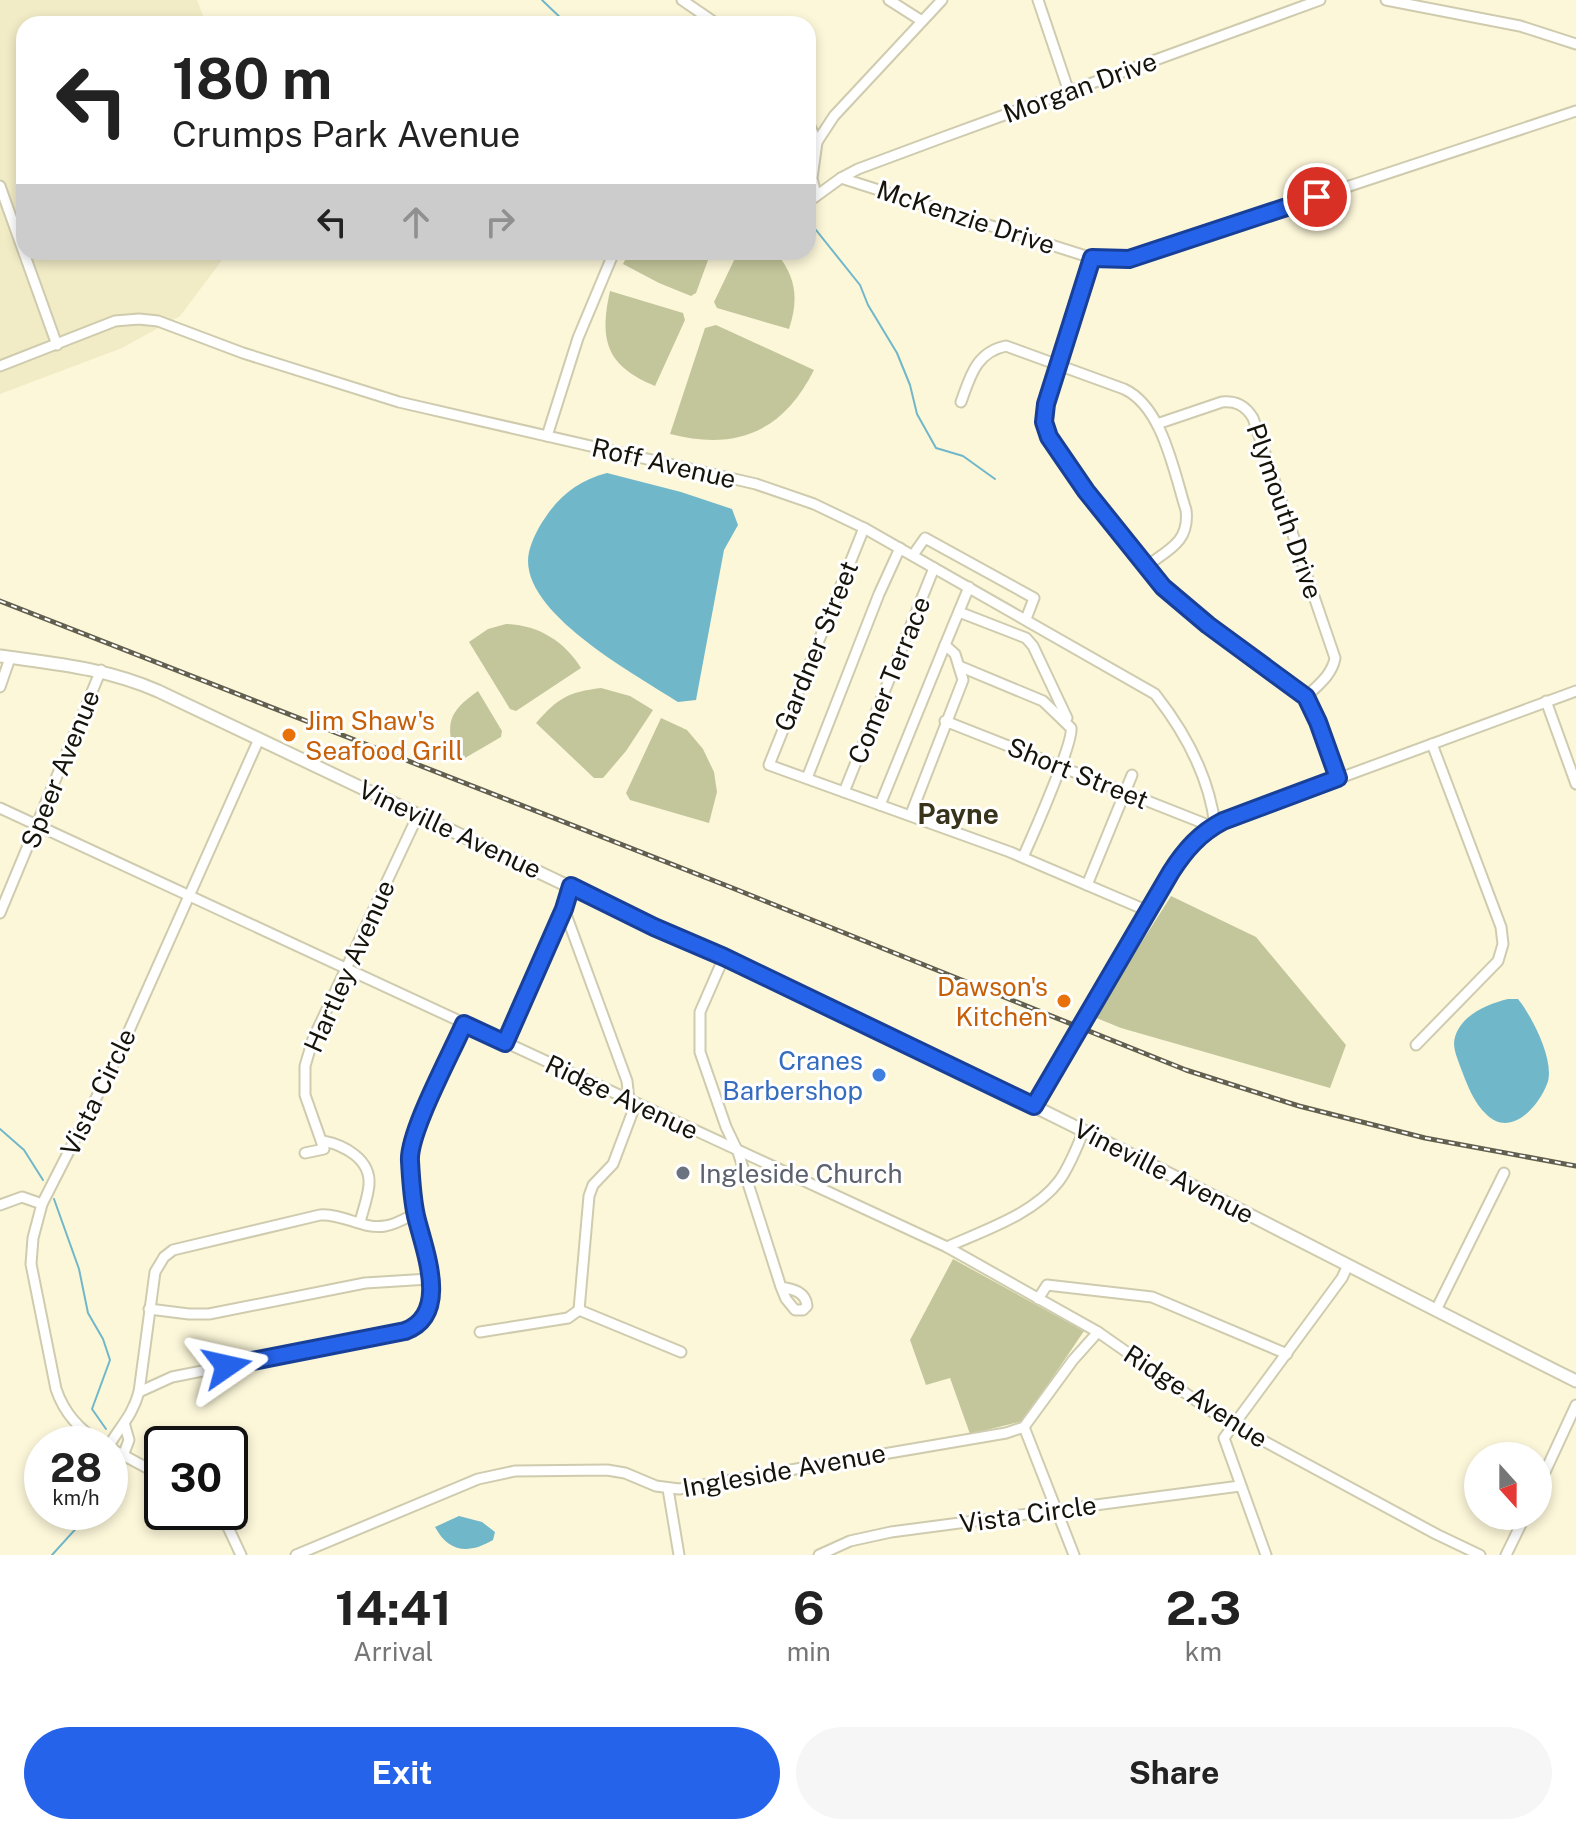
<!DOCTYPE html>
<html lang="en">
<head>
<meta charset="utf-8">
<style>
  :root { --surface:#fff; --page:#f6f6f6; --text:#222; --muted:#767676; --accent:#2563eb }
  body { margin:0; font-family:"Public Sans",sans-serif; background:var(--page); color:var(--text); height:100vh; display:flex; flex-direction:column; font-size:30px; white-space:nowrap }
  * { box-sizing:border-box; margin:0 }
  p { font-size:26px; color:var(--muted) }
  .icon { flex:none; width:44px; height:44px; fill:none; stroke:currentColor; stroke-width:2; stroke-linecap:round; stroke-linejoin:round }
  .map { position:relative; height:1555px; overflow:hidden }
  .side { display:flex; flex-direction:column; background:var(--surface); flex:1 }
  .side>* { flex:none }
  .banner { position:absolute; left:16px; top:16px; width:800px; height:244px; border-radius:24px; box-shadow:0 4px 12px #0003; background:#fff; color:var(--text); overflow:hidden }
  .needle { width:52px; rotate:159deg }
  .fabs { position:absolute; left:1464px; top:1442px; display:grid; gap:16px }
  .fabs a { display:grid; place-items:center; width:88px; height:88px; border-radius:50%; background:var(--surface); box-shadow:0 4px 12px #0003; font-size:40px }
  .speed { position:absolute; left:24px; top:1426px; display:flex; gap:16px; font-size:40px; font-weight:700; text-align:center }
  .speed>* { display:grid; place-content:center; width:104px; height:104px; border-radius:50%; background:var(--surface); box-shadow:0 4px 12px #0003; line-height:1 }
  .speed small { font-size:20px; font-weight:400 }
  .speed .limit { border:4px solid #111; border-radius:12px; background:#fff; color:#111 }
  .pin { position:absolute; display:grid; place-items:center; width:68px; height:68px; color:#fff; margin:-34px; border:4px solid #fff; border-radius:50%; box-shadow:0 2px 8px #0007 }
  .me { position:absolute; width:88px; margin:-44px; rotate:79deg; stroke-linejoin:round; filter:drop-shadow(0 0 6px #0008) }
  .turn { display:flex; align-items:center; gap:28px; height:168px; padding:0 24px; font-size:36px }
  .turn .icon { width:104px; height:104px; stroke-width:2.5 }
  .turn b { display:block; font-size:56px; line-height:68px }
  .lanes { display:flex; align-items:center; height:76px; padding:0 24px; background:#0003; justify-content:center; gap:40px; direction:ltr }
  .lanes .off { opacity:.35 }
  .eta { display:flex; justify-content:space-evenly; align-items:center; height:136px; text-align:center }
  .eta b { font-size:48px; font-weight:700; line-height:56px }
  .button { display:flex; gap:16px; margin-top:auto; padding:16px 24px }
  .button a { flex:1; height:92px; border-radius:48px; background:var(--accent); color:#fff; font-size:32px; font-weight:700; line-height:92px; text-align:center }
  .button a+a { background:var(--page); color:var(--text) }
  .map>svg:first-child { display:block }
  .built { fill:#f1ebc6 }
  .green { fill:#c3c69b }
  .water { fill:#71b7ca }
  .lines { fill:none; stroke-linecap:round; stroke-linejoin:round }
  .stream { stroke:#71b7ca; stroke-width:2 }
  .minor-casing { stroke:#cfcbae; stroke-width:13 }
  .major-casing { stroke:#cfcbae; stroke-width:15 }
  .minor { stroke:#fff; stroke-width:9 }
  .major { stroke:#fff; stroke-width:11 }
  .rail-casing { stroke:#625f4e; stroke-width:5 }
  .rail { stroke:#fff; stroke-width:2; stroke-dasharray:6; stroke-linecap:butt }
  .route-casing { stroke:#184099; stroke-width:20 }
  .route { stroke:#2563eb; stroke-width:14 }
  .food-dot { fill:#e8710a; stroke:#fff; stroke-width:3 }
  .shop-dot { fill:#3f7fe0; stroke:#fff; stroke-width:3 }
  .worship-dot { fill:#6b7280; stroke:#fff; stroke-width:3 }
  .labels { text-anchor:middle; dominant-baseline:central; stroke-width:6; stroke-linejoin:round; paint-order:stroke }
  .street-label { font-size:26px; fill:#16140a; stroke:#fff }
  .food-label { font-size:26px; fill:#c56008; stroke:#fff; text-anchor:start }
  .shop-label { font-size:26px; fill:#366cbe; stroke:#fff; text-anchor:end }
  .worship-label { font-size:26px; fill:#5b616d; stroke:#fff; text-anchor:start }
  .neighbourhood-label { font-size:28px; font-weight:bold; fill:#38331b; stroke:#fff }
</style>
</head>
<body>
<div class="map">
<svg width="1576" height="1555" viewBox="0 0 1576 1555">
  <rect width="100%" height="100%" fill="#fcf7d9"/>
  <!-- built -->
  <polygon class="built" points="0,0 197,0 206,24 24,24 24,252 228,252 180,316 122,348 0,394"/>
  <!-- green -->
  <g class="green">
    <polygon points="629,252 711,252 696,293 691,296 659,283 623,264"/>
    <path d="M738,252H776C796,277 799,299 789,329L717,308L714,302Z"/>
    <path d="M610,291L683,313L685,320L655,386C606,366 599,340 610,291Z"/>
    <path d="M716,325L814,370C783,432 736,451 670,434L705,328Z"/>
    <path d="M506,624C538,625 564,641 581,668L516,711L510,709L469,642L488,629Z"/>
    <path d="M601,688L630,696L653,710L626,751L603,778H594L536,723C558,698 568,692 601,688Z"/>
    <path d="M478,691L502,731L501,737L465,758H455C446,723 447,713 478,691Z"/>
    <polygon points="661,718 687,730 703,749 714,772 717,792 709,823 630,800 626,793"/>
    <polygon points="1171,896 1256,937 1346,1045 1330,1088 1121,1028 1094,1017"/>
    <polygon points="953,1259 1084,1331 1023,1421 970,1434 950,1378 926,1385 910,1340"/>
  </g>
  <!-- water -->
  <g class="water">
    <path d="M607,473L681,492L732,509L738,525L724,550L696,700L678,702C637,675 516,611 529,552C532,540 538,528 545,518C560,495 580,480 607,473Z"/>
    <path d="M1508,999H1518C1532,1016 1556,1063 1547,1084C1539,1106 1511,1138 1487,1115C1473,1102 1467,1084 1460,1066C1457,1057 1452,1047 1455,1037C1462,1014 1488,1004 1508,999Z"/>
    <path d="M459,1516L482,1522L495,1532L493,1540C469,1554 449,1553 435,1527Z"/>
  </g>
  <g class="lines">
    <!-- stream -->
    <g class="stream">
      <polyline points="542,0 567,24"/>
      <polyline points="808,220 860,285 868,305 897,353 910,385 917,414 936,448 963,456 995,479"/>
      <polyline points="0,1129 24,1150 43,1180"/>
      <polyline points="54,1199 79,1269 88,1313 103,1339 110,1360 92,1409 106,1429"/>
      <polyline points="110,1488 121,1478 125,1468"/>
      <polyline points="52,1555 91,1512"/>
    </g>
    <defs>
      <g id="minor">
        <polyline points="682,0 717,24"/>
        <polyline points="889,0 922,21"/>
        <polyline points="1038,0 1069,92"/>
        <polyline points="1386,0 1520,26 1576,44"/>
        <polyline points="808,122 817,142 812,178 816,195"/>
        <polyline points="817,142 834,116 942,0"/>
        <polyline points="841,178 858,169 944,137 1320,0"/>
        <polyline points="0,186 57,345"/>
        <polyline points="808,202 841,178 1092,258 1129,259 1576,111"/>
        <polyline points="1092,258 1046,404 1044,422 1049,437 1086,491 1163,587 1208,625 1306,697 1318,722 1338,778"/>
        <path d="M0,366L115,321L139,319L158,321L243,353L399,402L756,484L814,504L864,528L1155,694C1185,732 1209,777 1215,825"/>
        <path d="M961,402C970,377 976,352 1006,346L1124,389C1163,407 1174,473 1186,510C1190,542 1168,550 1145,567"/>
        <path d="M1157,424L1222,402C1236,401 1245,405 1253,418L1335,658C1332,675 1318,685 1306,697"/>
        <polyline points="547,436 578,338 614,252"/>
        <polyline points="864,528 769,765 1010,852 1148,911"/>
        <polyline points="913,555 925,538 1034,598 1026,619"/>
        <polyline points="959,612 1026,638 1033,646 1067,718"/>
        <path d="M959,666L1043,701L1071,728C1074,742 1032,837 1023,857"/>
        <polyline points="0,687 10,658"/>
        <polyline points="1546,701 1576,784"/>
        <polyline points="945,721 1203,823 1209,829"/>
        <polyline points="807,778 879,594 900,548"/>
        <polyline points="844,792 934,568"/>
        <polyline points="880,805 945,645"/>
        <polyline points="0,808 947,1247 1098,1332 1211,1411 1249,1433 1436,1534 1480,1555"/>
        <polyline points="911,814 963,680 955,654 945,645 969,587"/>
        <polyline points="1087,885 1132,775"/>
        <polyline points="571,886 564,909 627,1081 629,1100"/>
        <polyline points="0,913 101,670"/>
        <path d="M724,957L700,1012V1052L726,1127L738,1152L781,1287L786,1299L795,1310H803L807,1306C806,1292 793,1289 781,1287"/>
        <polyline points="505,1043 564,909"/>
        <polyline points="1416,1045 1498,961 1503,944 1501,927 1432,744"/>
        <path d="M1034,1106L1171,872C1187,846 1205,828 1234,817L1576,691"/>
        <path d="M323,1141C344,1145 371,1159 369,1185C368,1197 363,1210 360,1222"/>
        <polyline points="305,1153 324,1149 305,1095 305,1066 313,1039 418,815"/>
        <polyline points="0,1205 22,1197 42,1204"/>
        <path d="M947,1247C985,1230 1034,1214 1059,1181C1070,1166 1077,1147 1084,1130"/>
        <polyline points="1038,1299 1047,1285 1152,1297 1287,1354"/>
        <polyline points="149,1309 189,1314 209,1314 365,1283 429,1279"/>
        <polyline points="579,1310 589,1196 593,1185 613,1164 636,1103"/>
        <polyline points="1436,1310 1504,1173"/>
        <polyline points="480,1332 568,1318 579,1310 681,1352"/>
        <path d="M139,1392L155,1272L164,1257L173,1250L320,1215C343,1213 363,1230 385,1226C395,1225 406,1218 416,1213"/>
        <polyline points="1024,1427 1074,1555"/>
        <path d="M103,1444C80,1431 64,1413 56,1389L31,1264L33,1238L42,1204L119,1053L259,739"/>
        <path d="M110,1444C122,1424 132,1416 139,1392L172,1377L395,1333L419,1323L430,1306V1287L416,1213L410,1149L464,1024"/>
        <polyline points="110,1448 162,1476"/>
        <polyline points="123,1456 129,1440 125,1426"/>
        <polyline points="1538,1487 1576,1405"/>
        <polyline points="668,1489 679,1555"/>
        <polyline points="216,1512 226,1523 241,1555"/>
        <polyline points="296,1555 478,1479 515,1471 607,1470 625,1473 656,1486 679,1489 1006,1433 1024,1427 1073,1360 1098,1332"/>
        <polyline points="819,1555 850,1541 891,1532 1240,1486"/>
        <polyline points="1266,1555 1224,1438 1342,1278 1348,1265"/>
        <polyline points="1506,1555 1525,1516"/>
      </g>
      <path id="major" d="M0,656C57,664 105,668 158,691L654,927C760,972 863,1023 966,1073C1171,1172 1372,1279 1576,1381"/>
    </defs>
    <!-- minor casing -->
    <use href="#minor" class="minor-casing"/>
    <!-- major casing -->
    <use href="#major" class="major-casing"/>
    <!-- minor -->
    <use href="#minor" class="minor"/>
    <!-- major -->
    <use href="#major" class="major"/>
    <defs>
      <polyline id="rail" points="0,601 730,887 1186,1070 1299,1106 1425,1138 1576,1166"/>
    </defs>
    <!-- rail casing -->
    <use href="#rail" class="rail-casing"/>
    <!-- rail -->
    <use href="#rail" class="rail"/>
  </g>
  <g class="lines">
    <defs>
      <path id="route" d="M227,1366L405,1331C451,1314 424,1250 416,1216C412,1198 411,1179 410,1161C408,1133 451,1054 464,1024L505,1043L564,909L571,886L654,927L724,957L1034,1106L1171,872C1185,850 1200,833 1223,821L1338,778L1318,722L1306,697L1208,625L1163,587L1086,491L1049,437L1044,422L1046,404L1092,258L1129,259L1317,197"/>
    </defs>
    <!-- route casing -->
    <use href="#route" class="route-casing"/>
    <!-- route -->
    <use href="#route" class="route"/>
  </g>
  <!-- markers -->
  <g class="food-dot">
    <circle cx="289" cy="735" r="8"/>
    <circle cx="1064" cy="1001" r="8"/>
  </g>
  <circle class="shop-dot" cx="879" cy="1075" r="8"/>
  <circle class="worship-dot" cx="683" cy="1173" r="8"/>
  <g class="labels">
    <!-- street labels -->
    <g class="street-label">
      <text transform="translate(1080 87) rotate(-20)">Morgan Drive</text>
      <text transform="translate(966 217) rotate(18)">McKenzie Drive</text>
      <text transform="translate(664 463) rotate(13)">Roff Avenue</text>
      <text transform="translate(1285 511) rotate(71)">Plymouth Drive</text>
      <text transform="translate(816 646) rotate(-68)">Gardner Street</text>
      <text transform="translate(889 680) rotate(-68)">Comer Terrace</text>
      <text transform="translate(60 769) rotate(-68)">Speer Avenue</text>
      <text transform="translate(1078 773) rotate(22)">Short Street</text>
      <text transform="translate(450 829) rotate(25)">Vineville Avenue</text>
      <text transform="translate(349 966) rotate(-66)">Hartley Avenue</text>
      <text transform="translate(98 1092) rotate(-64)">Vista Circle</text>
      <text transform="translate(622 1097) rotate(25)">Ridge Avenue</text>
      <text transform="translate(1164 1171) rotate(27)">Vineville Avenue</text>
      <text transform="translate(1196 1396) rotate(33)">Ridge Avenue</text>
      <text transform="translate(784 1470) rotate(-10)">Ingleside Avenue</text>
      <text transform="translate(1028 1514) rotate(-8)">Vista Circle</text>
    </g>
    <!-- food labels -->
    <g class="food-label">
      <text x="305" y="720">Jim Shaw's<tspan x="305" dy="30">Seafood Grill</tspan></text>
      <text x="1048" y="986" text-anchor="end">Dawson's<tspan x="1048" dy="30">Kitchen</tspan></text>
    </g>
    <!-- shop labels -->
    <g class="shop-label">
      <text x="863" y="1060">Cranes<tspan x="863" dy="30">Barbershop</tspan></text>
    </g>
    <!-- worship labels -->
    <g class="worship-label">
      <text x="699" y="1173">Ingleside Church</text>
    </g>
    <!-- neighbourhood labels -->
    <g class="neighbourhood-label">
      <text x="958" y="813">Payne</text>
    </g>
  </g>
</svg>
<div class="fabs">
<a><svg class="needle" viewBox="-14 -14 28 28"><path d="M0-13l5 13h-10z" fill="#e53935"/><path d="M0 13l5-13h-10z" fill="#767676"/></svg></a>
</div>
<div class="speed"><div>28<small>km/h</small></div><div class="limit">30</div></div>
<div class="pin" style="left:1317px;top:197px;background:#d93025"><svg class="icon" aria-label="arrive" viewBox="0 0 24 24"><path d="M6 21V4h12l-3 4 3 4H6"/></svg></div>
<svg class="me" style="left:227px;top:1366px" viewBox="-20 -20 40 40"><path d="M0-17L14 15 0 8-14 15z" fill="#2563eb" stroke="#fff" stroke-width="4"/></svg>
<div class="banner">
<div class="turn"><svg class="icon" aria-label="left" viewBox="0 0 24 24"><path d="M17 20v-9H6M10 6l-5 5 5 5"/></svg><div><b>180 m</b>Crumps Park Avenue</div></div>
<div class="lanes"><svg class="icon" aria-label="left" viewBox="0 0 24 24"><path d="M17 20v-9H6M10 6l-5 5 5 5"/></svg><svg class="icon off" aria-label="ahead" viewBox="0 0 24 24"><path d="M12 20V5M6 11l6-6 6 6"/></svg><svg class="icon off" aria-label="right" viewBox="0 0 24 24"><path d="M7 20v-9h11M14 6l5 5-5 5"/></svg></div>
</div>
</div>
<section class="side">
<div class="eta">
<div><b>14:41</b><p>Arrival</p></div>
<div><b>6</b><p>min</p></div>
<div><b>2.3</b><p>km</p></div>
</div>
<div class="button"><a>Exit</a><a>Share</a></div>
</section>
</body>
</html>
